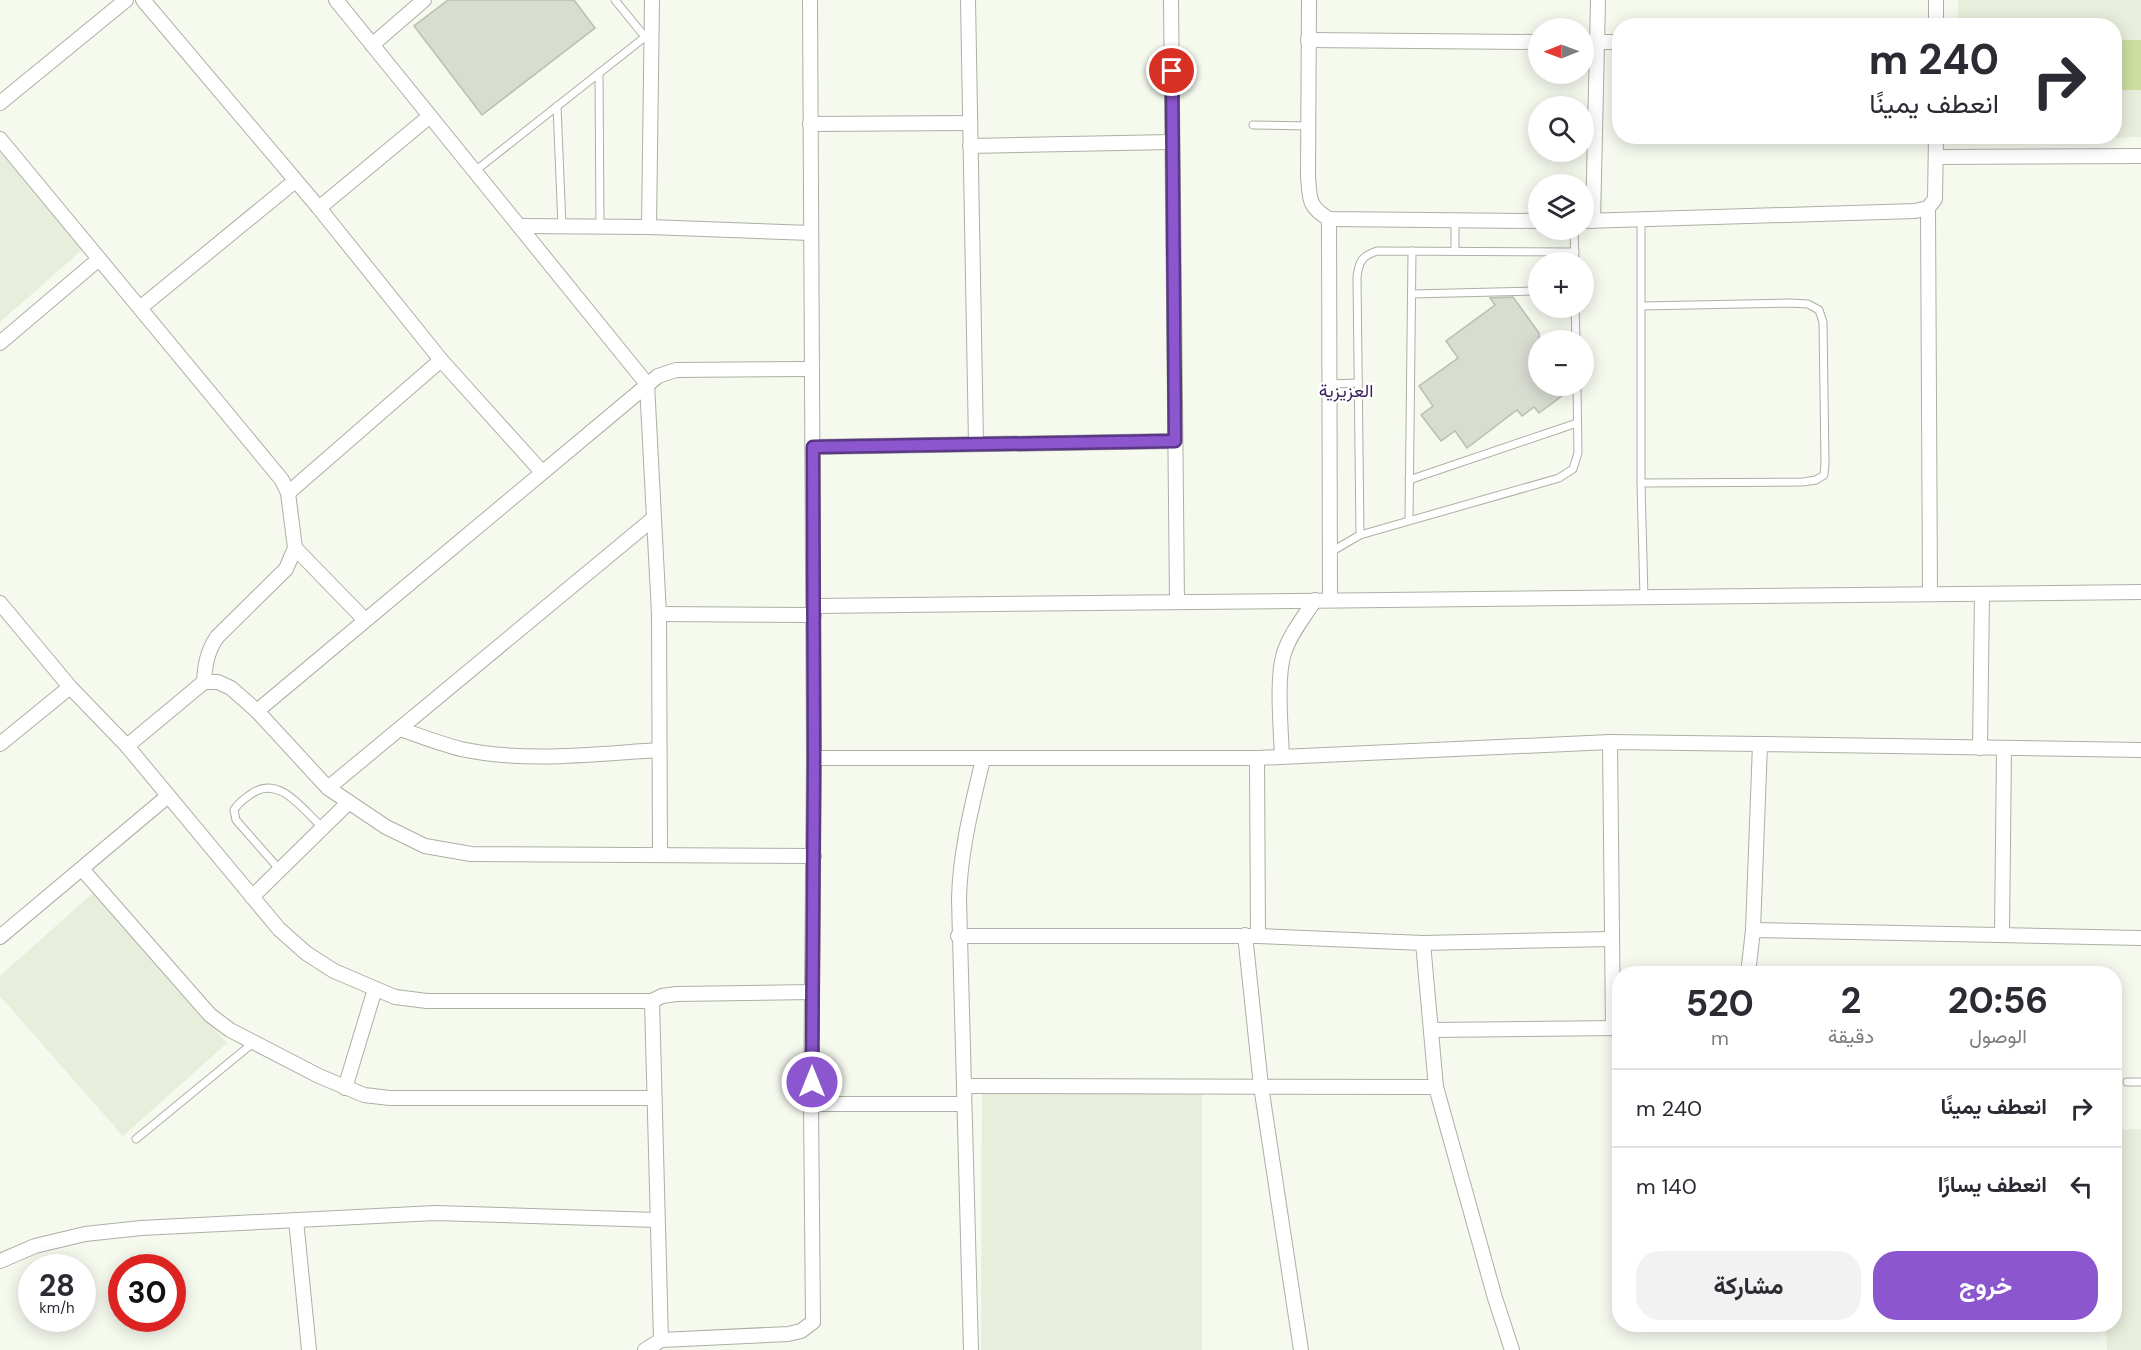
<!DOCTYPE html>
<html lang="ar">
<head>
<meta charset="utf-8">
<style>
  :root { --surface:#fff; --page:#f2f2f3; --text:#2b2b33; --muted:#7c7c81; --line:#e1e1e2; --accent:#8c56ce }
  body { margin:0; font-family:"DM Sans",Vazirmatn,sans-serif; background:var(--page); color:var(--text); direction:rtl; height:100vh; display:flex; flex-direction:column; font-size:22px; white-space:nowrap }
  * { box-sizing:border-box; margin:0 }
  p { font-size:20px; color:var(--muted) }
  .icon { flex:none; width:33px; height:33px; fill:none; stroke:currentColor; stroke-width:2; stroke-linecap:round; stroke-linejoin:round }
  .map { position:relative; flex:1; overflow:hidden; direction:ltr }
  .sheet { position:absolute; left:1612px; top:966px; width:510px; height:366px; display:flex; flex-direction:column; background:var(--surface); border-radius:24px; box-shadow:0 3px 15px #0003; direction:rtl }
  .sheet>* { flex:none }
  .guide { position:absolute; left:1612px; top:18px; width:510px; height:126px; border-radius:24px; box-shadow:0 3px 15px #0003; direction:rtl; background:#fff; color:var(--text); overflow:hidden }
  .needle { width:39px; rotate:269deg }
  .tools { position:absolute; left:1528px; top:18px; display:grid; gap:12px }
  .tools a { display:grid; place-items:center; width:66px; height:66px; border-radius:50%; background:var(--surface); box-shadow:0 3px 15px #0003; font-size:30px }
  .speed { position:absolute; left:18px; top:1254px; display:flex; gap:12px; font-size:30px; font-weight:700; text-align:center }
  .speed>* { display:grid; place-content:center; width:78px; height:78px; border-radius:50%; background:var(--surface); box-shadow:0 3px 15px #0003; line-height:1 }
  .speed small { font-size:15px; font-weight:400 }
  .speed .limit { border:9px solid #d22; background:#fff; color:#111 }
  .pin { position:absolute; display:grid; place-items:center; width:51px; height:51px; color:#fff; margin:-26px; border:3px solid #fff; border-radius:50%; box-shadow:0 2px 6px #0007 }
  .me { position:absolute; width:66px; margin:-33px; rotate:0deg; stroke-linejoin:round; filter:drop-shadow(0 0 4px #0008) }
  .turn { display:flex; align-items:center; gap:21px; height:126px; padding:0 24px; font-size:27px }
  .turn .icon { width:78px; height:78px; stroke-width:2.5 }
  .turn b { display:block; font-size:42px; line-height:51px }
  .eta { display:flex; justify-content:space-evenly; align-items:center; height:102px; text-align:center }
  .eta b { font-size:36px; font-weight:700; line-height:42px }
  .action { display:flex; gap:12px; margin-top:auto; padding:12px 24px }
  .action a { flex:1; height:69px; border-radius:24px; background:var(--accent); color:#fff; font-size:24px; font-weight:700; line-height:69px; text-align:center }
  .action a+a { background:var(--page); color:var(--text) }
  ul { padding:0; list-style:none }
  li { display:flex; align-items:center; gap:18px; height:78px; padding:0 24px; border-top:2px solid var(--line) }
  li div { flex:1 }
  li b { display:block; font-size:22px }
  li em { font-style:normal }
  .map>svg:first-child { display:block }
  .built { fill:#e8eedc }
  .green { fill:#ccdfa1 }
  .building { fill:#d8dcd1; stroke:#babeb3; stroke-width:1.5 }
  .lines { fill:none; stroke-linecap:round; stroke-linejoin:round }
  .lane-casing { stroke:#acb0a5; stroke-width:9 }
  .street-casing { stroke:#acb0a5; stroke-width:16 }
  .lane { stroke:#fff; stroke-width:7 }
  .street { stroke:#fff; stroke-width:14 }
  .route-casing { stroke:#5b3886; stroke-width:15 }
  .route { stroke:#8c56ce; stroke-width:10 }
  .labels { text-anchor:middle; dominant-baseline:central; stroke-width:4.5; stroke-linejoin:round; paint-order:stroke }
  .neighbourhood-label { font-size:18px; fill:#381e57; stroke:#fff }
</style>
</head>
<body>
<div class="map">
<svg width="2141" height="1350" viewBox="0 0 2141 1350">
  <rect width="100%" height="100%" fill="#f5f9ee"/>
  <!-- built -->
  <g class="built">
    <polygon points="1958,0 2141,0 2141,137 1961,141 1961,136 2115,136 2115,26 1959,25"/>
    <polygon points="0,152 83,249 0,322"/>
    <polygon points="94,892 227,1043 123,1136 0,996 0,976"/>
    <polygon points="982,1092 1202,1093 1202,1350 981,1350"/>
    <polygon points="2141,1129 2141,1350 2107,1350 2106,1325 2115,1324 2115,1130"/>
  </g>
  <!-- green -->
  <rect class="green" x="2115" y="40" width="26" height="50"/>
  <!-- building -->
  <g class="building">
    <polygon points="448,0 574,0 595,28 482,115 414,26"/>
    <polygon points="1513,297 1539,333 1539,386 1571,386 1571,389 1539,413 1534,407 1522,416 1517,410 1467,448 1455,431 1441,441 1421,415 1433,406 1419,386 1458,358 1446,341 1495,305 1490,298"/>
  </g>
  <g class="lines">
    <defs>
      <g id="lane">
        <polyline points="615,0 645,37"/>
        <polyline points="599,73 600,226"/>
        <polyline points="557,106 562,226"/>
        <polyline points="1253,125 1308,126"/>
        <polyline points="475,171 645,37 651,35"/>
        <polyline points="1641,220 1641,483 1644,597"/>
        <polyline points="1574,230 1575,262"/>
        <polyline points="1455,251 1455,221"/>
        <polyline points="1412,294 1539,291"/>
        <polyline points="1575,308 1576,340"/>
        <polyline points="1329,384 1358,383"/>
        <polyline points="1409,480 1577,423"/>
        <polyline points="1641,483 1803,482 1816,480 1824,475 1825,463 1823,322 1819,310 1808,304 1790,303 1642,306"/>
        <polyline points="1409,520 1412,251"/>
        <path d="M1360,535L1357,277C1359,261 1362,256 1377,251L1575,252"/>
        <polyline points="1329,553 1360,535 1559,478 1573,469 1578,453 1577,386"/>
        <path d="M280,870L236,820L234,810C238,803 244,799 251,794C279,774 302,809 323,828"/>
        <polyline points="2127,1082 2141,1082"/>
        <polyline points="136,1139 253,1043"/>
      </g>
      <g id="street">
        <polyline points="143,0 319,208 441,360 541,471"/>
        <polyline points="336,0 647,384 659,614 660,855"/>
        <polyline points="968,0 976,444"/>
        <polyline points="1171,0 1177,602"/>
        <path d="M1309,0L1308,176C1310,200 1308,206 1329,219L1539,221"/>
        <polyline points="1936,26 1936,0"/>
        <polyline points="1308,40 1539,42"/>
        <polyline points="1584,42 1620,42"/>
        <polyline points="372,45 424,0"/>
        <polyline points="0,103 126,0"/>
        <polyline points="810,124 970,123"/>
        <path d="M0,139L282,480L288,493L295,548L286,569L217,637C207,652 205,665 204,682"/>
        <polyline points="970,146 1172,142"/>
        <polyline points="1937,157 2141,156"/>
        <polyline points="319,208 430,116"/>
        <polyline points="1928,208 1930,594"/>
        <polyline points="1329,219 1330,600"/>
        <polyline points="1584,221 1915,211 1928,208 1935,199 1936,136"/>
        <polyline points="1593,221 1598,0"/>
        <polyline points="519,226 649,227 811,233"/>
        <polyline points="649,227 652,0"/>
        <polyline points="140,308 295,181"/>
        <polyline points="0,343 99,259"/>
        <polyline points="813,447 1175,441"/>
        <polyline points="288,493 441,360"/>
        <polyline points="295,548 365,620"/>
        <polyline points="0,603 70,687 127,746 279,929 306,953 334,971 395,997 427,1001 652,1001 661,1340"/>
        <polyline points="814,606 2141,592"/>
        <polyline points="659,614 814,615"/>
        <polyline points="257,711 658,376 676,370 812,369"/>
        <path d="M400,729C420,736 441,744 461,749C526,763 594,754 659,750"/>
        <polyline points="1610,742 1613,1028"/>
        <polyline points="0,744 70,687"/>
        <polyline points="127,746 204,682 218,682 231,688 257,711 328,788 386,827 425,846 471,854 814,856"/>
        <polyline points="1980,748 1982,594"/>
        <path d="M1282,757C1281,729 1276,678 1284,653C1290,634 1304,617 1315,600"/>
        <polyline points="814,758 1257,758 1610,742 1760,744"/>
        <polyline points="1257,758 1258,936"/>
        <polyline points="328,788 654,518"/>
        <polyline points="82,869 210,1015 230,1030 319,1076 364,1095 390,1098 654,1098"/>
        <polyline points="252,897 349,802"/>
        <polyline points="1753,930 2141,938"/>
        <polyline points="2002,934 2004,748"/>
        <polyline points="1245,935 1261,1086 1301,1350"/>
        <polyline points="958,936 1258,936 1423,943 1612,939"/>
        <polyline points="0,937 168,796"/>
        <polyline points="1423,943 1436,1087 1495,1298 1512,1350"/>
        <polyline points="1748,974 1753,930 1760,744 2141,750"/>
        <polyline points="652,1001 662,996 676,994 812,992"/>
        <polyline points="1431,1030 1620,1028"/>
        <polyline points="964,1086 1436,1087"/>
        <polyline points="345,1088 375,989"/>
        <polyline points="811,1104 964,1104"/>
        <polyline points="296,1220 309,1350"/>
        <polyline points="0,1261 35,1246 85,1234 141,1228 435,1213 657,1220"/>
        <polyline points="645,1350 661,1340 788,1334 801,1331 813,1322 811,1104 814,758 810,0"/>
        <path d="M971,1350L959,899C960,851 972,806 983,759"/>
      </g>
    </defs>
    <!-- lane casing -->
    <use href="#lane" class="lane-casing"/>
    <!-- street casing -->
    <use href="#street" class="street-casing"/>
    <!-- lane -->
    <use href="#lane" class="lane"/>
    <!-- street -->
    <use href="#street" class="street"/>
  </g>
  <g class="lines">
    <defs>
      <polyline id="route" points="812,1082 814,758 813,447 1175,441 1172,71"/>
    </defs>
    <!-- route casing -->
    <use href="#route" class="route-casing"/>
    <!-- route -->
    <use href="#route" class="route"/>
  </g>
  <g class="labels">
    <!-- neighbourhood labels -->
    <g class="neighbourhood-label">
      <text x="1346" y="391">العزيزية</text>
    </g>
  </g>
</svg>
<div class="tools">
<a><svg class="needle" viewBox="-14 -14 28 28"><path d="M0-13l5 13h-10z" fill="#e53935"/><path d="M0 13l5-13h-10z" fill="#7c7c81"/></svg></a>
<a><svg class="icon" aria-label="search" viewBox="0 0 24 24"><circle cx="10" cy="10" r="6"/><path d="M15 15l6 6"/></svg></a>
<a><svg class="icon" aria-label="layers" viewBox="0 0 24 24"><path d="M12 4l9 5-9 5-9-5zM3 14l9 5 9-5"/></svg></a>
<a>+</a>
<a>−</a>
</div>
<div class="speed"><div>28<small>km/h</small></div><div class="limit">30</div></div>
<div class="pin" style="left:1172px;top:71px;background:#d93025"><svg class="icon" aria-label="arrive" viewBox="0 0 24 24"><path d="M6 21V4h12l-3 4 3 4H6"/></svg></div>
<svg class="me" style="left:812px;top:1082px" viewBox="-20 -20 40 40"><circle r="17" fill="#8c56ce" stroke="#fff" stroke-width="3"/><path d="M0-11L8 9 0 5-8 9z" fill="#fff"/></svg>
<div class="guide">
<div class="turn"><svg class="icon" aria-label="right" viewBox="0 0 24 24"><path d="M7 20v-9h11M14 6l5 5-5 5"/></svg><div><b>240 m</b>انعطف يمينًا</div></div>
</div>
<section class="sheet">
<div class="eta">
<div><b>20:56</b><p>الوصول</p></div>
<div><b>2</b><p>دقيقة</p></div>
<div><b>520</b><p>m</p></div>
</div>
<ul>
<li><svg class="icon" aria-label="right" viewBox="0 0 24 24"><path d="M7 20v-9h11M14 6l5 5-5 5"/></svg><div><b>انعطف يمينًا</b></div><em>240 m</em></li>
<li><svg class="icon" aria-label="left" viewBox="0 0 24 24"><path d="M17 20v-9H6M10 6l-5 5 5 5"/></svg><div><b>انعطف يسارًا</b></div><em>140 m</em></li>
</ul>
<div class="action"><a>خروج</a><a>مشاركة</a></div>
</section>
</div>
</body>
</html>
